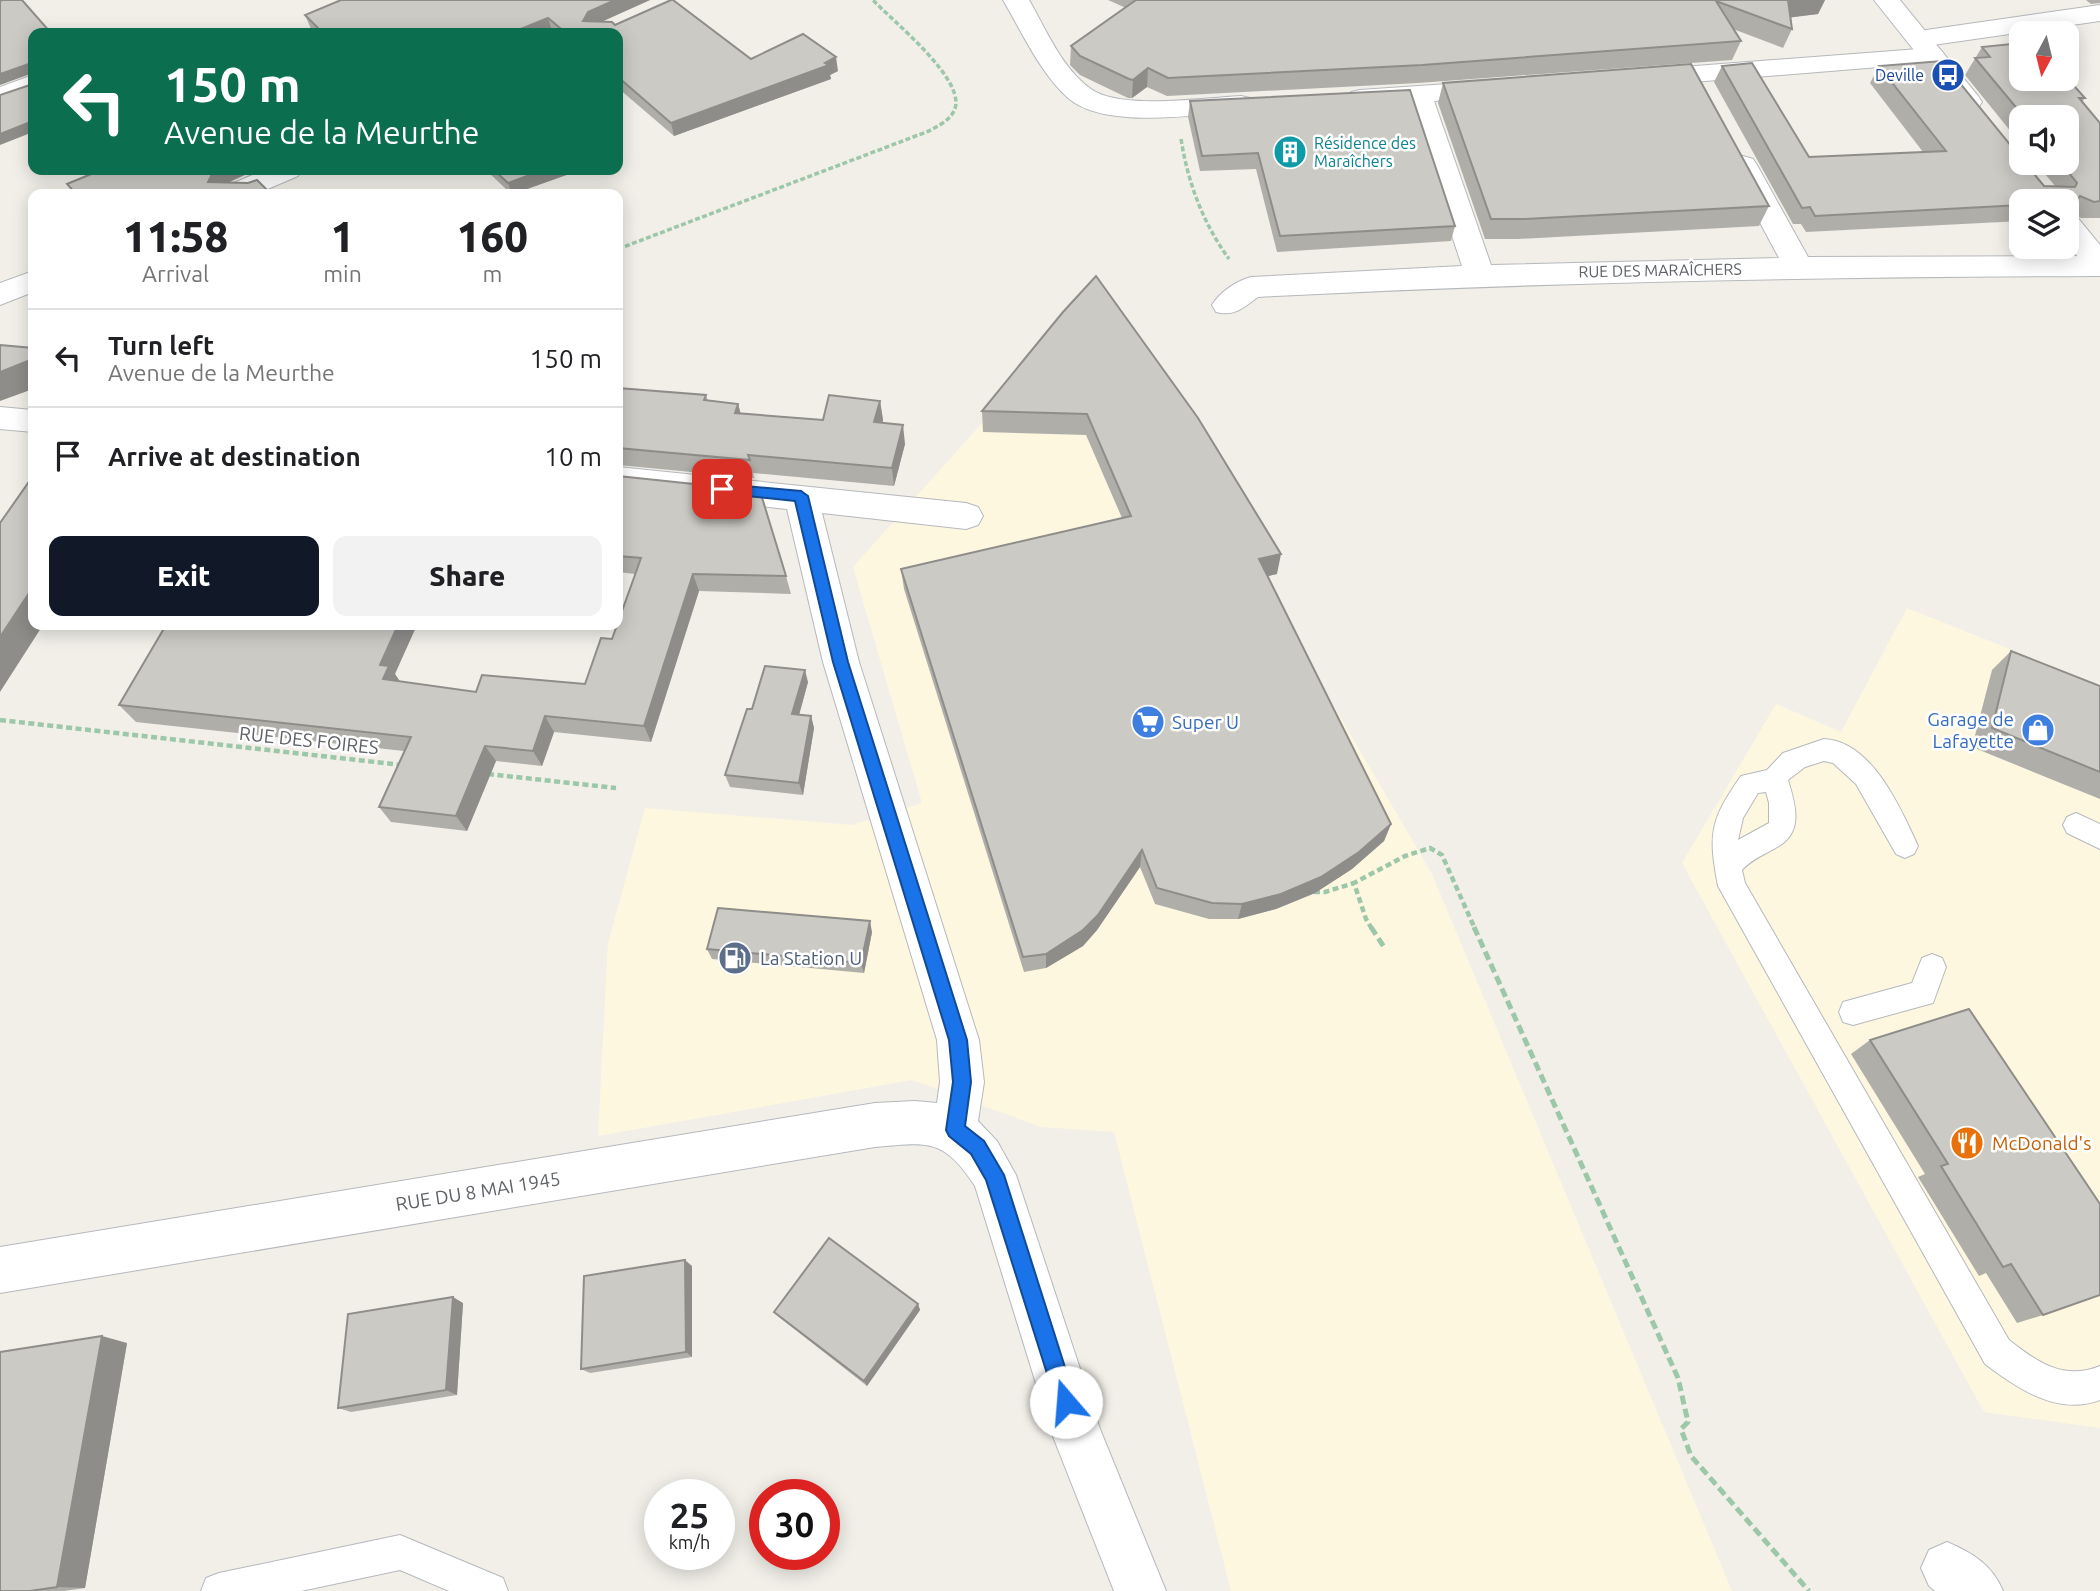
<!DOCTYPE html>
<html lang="en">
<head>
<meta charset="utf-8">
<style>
  :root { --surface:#fff; --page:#f2f2f2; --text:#202124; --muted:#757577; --line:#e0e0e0; --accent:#111827 }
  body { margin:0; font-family:Ubuntu,sans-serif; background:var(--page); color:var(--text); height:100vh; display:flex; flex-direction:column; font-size:26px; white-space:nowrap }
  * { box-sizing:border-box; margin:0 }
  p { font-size:23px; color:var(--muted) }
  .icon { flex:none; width:38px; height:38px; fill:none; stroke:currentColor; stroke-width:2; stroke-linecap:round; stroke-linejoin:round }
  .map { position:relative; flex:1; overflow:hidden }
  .sheet { position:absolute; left:28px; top:189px; width:595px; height:441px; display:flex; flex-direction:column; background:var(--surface); border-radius:14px; box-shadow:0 4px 18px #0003 }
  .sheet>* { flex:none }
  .hud { position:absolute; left:28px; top:28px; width:595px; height:147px; border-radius:14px; box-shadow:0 4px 18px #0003; background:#0b6e4f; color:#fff; overflow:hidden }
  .needle { width:46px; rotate:187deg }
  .buttons { position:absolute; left:2009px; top:21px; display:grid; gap:14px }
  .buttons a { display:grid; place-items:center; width:70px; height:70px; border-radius:14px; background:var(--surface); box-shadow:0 4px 18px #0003; font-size:35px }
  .speed { position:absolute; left:644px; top:1479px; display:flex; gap:14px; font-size:35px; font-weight:700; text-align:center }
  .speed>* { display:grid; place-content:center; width:91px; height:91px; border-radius:50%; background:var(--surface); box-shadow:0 4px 18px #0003; line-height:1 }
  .speed small { font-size:18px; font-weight:400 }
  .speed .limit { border:10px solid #d22; background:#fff; color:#111 }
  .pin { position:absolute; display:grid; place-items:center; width:60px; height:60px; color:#fff; margin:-30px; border-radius:14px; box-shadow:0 4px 10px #0006 }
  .me { position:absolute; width:77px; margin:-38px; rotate:342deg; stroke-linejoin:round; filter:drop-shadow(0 0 5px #0008) }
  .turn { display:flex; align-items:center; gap:24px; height:147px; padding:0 21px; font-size:32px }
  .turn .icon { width:91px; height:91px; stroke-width:2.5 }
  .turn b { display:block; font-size:49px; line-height:60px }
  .eta { display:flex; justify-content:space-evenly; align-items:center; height:119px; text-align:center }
  .eta b { font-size:42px; font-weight:800; line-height:49px }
  .cta { display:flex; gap:14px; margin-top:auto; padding:14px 21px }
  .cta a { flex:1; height:80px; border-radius:14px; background:var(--accent); color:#fff; font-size:28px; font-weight:800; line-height:80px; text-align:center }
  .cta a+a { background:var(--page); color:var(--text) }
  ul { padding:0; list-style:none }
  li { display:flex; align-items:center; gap:21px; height:98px; padding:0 21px; border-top:2px solid var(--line) }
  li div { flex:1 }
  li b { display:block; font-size:26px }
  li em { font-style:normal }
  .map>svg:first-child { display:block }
  .commercial { fill:#fef7e0 }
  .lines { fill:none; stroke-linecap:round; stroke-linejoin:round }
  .service-casing { stroke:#b5b8bc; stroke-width:2 }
  .minor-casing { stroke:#b5b8bc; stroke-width:2 }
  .tertiary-casing { stroke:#b5b8bc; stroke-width:2 }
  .path-far2 { stroke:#9cc7a9; stroke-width:3.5; stroke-dasharray:5 2.5; stroke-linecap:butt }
  .path-far1 { stroke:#9cc7a9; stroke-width:4.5; stroke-dasharray:6 3.5; stroke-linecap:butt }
  .path { stroke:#9cc7a9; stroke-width:5; stroke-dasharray:9 4.5; stroke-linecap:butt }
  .service { fill:#fff; fill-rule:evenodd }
  .minor { fill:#fff; fill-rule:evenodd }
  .tertiary { fill:#fff; fill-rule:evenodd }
  .wall { fill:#afaea9 }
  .shaded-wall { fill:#8f8d8a }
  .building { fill:#cccac5; stroke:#8f8d8a; stroke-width:2 }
  .route { fill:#1a73e8; stroke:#114b97; stroke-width:2 }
  .labels { text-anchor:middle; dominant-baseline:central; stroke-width:5; stroke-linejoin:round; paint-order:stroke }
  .far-transit-label { font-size:16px; fill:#164399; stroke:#fff; text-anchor:end }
  .far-culture-label { font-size:16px; fill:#0d838f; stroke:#fff; text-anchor:start }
  .far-street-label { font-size:16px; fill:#5f6368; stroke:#fff }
  .shop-label { font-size:19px; fill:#366cbe; stroke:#fff; text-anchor:end }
  .street-label { font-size:19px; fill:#5f6368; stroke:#fff }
  .service-label { font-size:19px; fill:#4e5e75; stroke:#fff; text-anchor:start }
  .food-label { font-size:19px; fill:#c56008; stroke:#fff; text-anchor:start }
</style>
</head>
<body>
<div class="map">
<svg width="2100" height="1591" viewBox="0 0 2100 1591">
  <rect width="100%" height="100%" fill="#f1efe8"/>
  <!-- commercial -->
  <g class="commercial">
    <polygon points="1095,297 1432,874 1732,1591 1231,1591 1114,1132 1041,1127 912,1080 598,1136 608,943 645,808 852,825 922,803 853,567"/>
    <polygon points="1907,608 2100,685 2100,1428 1984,1412 1682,863 1776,704 1841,732"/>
  </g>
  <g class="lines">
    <defs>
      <g id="service">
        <path d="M1824,739C1872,741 1901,809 1918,846L1914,854L1905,858L1896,854L1856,784L1833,763L1824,761L1805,767L1788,780C1795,803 1804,831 1779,846C1766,854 1753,858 1742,870L1745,883L2009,1340C2037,1362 2064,1381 2100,1366V1400C2058,1416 2018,1389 1985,1364L1718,886C1708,834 1710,820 1741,776L1767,770L1783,753ZM1766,792L1769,803V823L1738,840L1743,818L1758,793Z"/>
        <polygon points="2076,813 2100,824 2100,849 2067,833 2063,825 2067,817"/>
        <polygon points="1932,954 1942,958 1946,967 1933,1003 1853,1025 1843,1022 1839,1012 1843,1002 1912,983 1922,958"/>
        <polygon points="400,1535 503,1578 508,1591 449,1591 400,1570 301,1591 201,1591 206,1578 219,1573"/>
      </g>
      <g id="minor">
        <path d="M1003,0H1029C1046,29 1062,69 1091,89C1120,110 1204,98 1241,96L1250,98L1254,104L1250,110L1241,112C1195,114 1105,130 1068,98C1040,73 1022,32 1003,0Z"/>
        <polygon points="2100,5 2100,21 1919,47 1910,44 1906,39 1910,34 1919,31"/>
        <polygon points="1932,48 1941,50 1945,56 1941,62 1643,86 1634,84 1630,78 1634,72 1643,70"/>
        <polygon points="33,75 33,92 0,104 0,87"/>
        <path d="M1492,81L1501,83L1505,89L1501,95L1434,101L1491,265L1779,258L1729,165L1733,159L1743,156L1753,159L1757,165L1808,257L2100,256V276C1819,277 1539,282 1258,297C1244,307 1235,317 1216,312L1212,305C1220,292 1236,281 1251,277L1462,266L1408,103L1360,106L1351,104L1347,98L1351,92L1360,90Z"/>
        <polygon points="264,170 302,170 298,176 256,194 218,194 222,188"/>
        <polygon points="33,271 33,292 0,305 0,283"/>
        <polygon points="0,407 33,410 33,432 0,429"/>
        <path d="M618,467L966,503L978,507L983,516L978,525L966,529L822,513L859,662L979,1040L984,1082L978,1121L997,1141L1016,1175L1100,1429L1166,1591H1114L1050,1429L975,1186C943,1138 929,1142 875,1147L0,1293V1247L875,1103L915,1101L937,1103L940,1082L937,1040L823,662L787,509L618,491Z"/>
        <path d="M1947,1542C1973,1553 1992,1565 2003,1591H1935L1929,1586L1921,1568L1929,1550Z"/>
      </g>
      <g id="tertiary">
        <polygon points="1874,0 1900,0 1978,96 1982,102 1978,108 1969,110 1960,108"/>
        <polygon points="2067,215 2077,217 2100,245 2100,275 2090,272 2067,243"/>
      </g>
    </defs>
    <!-- service casing -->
    <use href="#service" class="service-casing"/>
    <!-- minor casing -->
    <use href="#minor" class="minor-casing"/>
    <!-- tertiary casing -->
    <use href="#tertiary" class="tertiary-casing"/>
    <!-- path-far2 -->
    <g class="path-far2">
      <path d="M1181,139C1188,183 1203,223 1229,259"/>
      <path d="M618,249L929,131C938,126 949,121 954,111C969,81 892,21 873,0"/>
    </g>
    <!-- path-far1 -->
    <g class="path-far1">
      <polyline points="0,720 402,765"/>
      <polyline points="488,774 616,788"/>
      <polyline points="1314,892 1325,892 1354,883"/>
      <polyline points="1372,929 1366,919 1354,883 1405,856 1430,848 1442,855 1475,929"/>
    </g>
    <!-- path -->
    <g class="path">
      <polyline points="1371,927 1384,947"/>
      <polyline points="1474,927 1678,1378 1688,1422 1681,1429 1691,1456 1809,1591"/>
    </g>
    <!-- service -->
    <use href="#service" class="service"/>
    <!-- minor -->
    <use href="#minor" class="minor"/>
    <!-- tertiary -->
    <use href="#tertiary" class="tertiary"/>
  </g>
  <!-- wall -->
  <g class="wall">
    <polygon points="650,0 601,22 751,59 838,71 830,75 831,79 674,136 618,88 618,33 554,33 552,31 548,33 316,33 311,29 305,15"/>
    <polygon points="1108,0 1825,0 1818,14 1790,17 1792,29 1783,48 1733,29 1741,41 1732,60 1418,83 1167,96 1147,87 1132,98 1128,98 1080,75 1070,65 1071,46 1126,8"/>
    <polygon points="2086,0 2100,0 2100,3 2091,4"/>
    <polygon points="1982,47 2085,98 2082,102 2100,123 2100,218 2081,218 2069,213 2067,216 2067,201 2021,201 2021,221 1806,232 1801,224 1793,224 1714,82 1722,66 1809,157 1923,152 1870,83 1879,66 2044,186 2055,186 2036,163 2067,163 2067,117 2021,117 2021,144 1965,75"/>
    <polygon points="1443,83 1769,206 1759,226 1518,239 1485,239 1438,103"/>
    <polygon points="1190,101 1455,226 1451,241 1277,252 1256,169 1200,171 1188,117"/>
    <polygon points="486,170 571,170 572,173 514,194 511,194"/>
    <polygon points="1063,312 1277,574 1267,576 1391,824 1384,841 1352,869 1315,893 1276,909 1238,919 1209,919 1155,904 1140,867 1097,930 1083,946 1046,968 1024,972 904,589 901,569 1122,518 1086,435 983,432 982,411"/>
    <polygon points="618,388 706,395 708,401 738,404 741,414 823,420 880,401 883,420 882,423 905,444 894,486 753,473 754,478 618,465"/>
    <polygon points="618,476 786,576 791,594 699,591 651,742 554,732 542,766 496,761 467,831 391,822 379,807 404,751 136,722 119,705 395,674 400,682 476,692 585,684 612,639 635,574 618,572"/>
    <polygon points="2011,651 2100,686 2100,799 1972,747 1992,670"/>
    <polygon points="808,682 799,715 811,716 814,728 803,795 730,787 725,775 752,709"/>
    <polygon points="872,932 864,973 712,959 707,949"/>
    <polygon points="1870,1040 2043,1315 2017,1323 1986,1273 1979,1276 1918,1177 1925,1174 1851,1054"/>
    <polygon points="692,1266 692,1357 590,1373 581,1369"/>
    <polygon points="463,1303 457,1395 351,1412 338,1408"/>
    <polygon points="918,1304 920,1310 867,1386 779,1317 774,1312"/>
    <polygon points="127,1343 85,1588 64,1591 0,1591"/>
  </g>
  <!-- shaded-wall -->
  <g class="shaded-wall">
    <polygon points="615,0 650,0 592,26 583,21 588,12"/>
    <polygon points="1788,0 1825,0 1818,14 1779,19"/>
    <polygon points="548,18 552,31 548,33 511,33"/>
    <polygon points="836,57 838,71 830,75 831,79 674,136 671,123 825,63"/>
    <polygon points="29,64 33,73 0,85 0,74"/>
    <polygon points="1148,68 1147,87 1132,98 1133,80"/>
    <polygon points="33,121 33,132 0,145 0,134"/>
    <polygon points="218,170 245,170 247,174 221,186 208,182 213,172"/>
    <polygon points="543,170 571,170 572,173 512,194 508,183"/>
    <polygon points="33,359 33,389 0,401 0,372"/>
    <polygon points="880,401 883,420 877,441 874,422"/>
    <polygon points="738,404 743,423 735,413"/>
    <polygon points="903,425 905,444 894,486 892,468"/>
    <polygon points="1281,554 1277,574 1255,579 1259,559"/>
    <polygon points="693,574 699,591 651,742 644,726"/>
    <polygon points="33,587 33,625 43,625 0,692 0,637"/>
    <polygon points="398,625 417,625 395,674 401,683 383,679 380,665"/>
    <polygon points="805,670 808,682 796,726 792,714"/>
    <polygon points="545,716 554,732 542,766 533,751"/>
    <polygon points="811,716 814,728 803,795 799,783"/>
    <polygon points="485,746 496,761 467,831 456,816"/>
    <polygon points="1391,824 1384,841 1352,869 1315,893 1276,909 1238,919 1242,904"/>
    <polygon points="1142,850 1140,867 1097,930 1083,946 1046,968 1046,954"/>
    <polygon points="870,921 872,932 864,973 861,963"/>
    <polygon points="685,1260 692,1266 692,1357 686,1352"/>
    <polygon points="453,1297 463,1303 457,1395 446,1390"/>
    <polygon points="918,1304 920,1310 867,1386 864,1381"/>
    <polygon points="102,1336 127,1343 85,1588 57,1587"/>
  </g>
  <!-- building -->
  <g class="building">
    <polygon points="2,0 22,0 51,33 33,33 33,121 0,134 0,95 30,85 29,64 0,74 0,1"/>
    <polygon points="341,0 615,0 588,12 583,21 612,22 615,25 671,0 673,0 751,59 803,34 836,57 825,63 829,65 671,123 618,77 618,33 566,33 548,18 511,33 323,33 305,15"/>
    <polygon points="1136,0 1788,0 1792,29 1716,1 1741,41 1422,65 1168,78 1148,68 1133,80 1129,79 1080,56 1071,46"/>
    <polygon points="2021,43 2021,79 2067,79 2067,78 2085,98 2079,98 2100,123 2100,201 2094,202 2080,196 2076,202 2067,203 2067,201 2021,201 2021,205 1815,216 1810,207 1802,208 1722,66 1752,63 1809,157 1946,151 1879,66 1942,61 2021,158 2021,163 2025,163 2044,186 2075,187 2077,183 2061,163 2067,163 2067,117 2024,117 1975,58 1990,57 1982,47"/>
    <polygon points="1691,64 1769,206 1525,219 1491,219 1443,83"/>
    <polygon points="1410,90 1455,226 1280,236 1258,153 1202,156 1190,101"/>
    <polygon points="101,170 218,170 213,172 208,182 248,183 257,180 271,194 76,194 67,184"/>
    <polygon points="494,170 543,170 508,183"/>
    <polygon points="1096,276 1198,418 1281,554 1259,559 1391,824 1359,852 1321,877 1281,894 1242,904 1212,903 1157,888 1142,850 1098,915 1083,930 1046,954 1023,957 901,569 1131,516 1087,414 982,411 1063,312"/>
    <polygon points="0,345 33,348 33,359 0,372"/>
    <polygon points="618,388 706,395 704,400 738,404 735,413 823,420 829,395 880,401 874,422 903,425 892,468 748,455 750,460 618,448"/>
    <polygon points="33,476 33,587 0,637 0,523"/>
    <polygon points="618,476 760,491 786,576 693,574 644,726 545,716 533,751 485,746 456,816 379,807 411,737 119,705 166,625 398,625 380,665 389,666 383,679 476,692 482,675 585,684 601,638 612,639 641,558 618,556"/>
    <polygon points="2011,651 2100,686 2100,772 1992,728"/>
    <polygon points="765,666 805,670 792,714 811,716 799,783 725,775 747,709 752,709"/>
    <polygon points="718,908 870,921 861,963 707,949"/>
    <polygon points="1969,1009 2100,1204 2100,1295 2043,1315 2011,1264 2003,1267 1941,1166 1948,1164 1870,1040"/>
    <polygon points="829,1238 918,1304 864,1381 774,1312"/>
    <polygon points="685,1260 686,1352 581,1369 584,1276"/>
    <polygon points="453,1297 446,1390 338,1408 348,1314"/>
    <polygon points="102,1336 57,1587 30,1591 0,1591 0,1352"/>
  </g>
  <!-- route -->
  <polygon class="route" points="722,484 801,491 808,496 848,662 967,1040 971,1082 965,1126 984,1141 1004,1175 1076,1402 1073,1410 1066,1413 1059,1410 1056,1402 986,1180 971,1154 949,1136 946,1130 953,1082 949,1040 833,662 795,501 718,493 716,489"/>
  <!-- icons -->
  <defs>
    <symbol id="bus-disc" viewBox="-11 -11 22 22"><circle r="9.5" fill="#1a4fb4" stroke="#fff"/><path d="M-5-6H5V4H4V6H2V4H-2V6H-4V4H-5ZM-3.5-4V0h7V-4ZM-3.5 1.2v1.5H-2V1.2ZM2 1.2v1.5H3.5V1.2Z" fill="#fff"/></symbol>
    <symbol id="building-disc" viewBox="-11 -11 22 22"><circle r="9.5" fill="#0f9aa8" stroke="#fff"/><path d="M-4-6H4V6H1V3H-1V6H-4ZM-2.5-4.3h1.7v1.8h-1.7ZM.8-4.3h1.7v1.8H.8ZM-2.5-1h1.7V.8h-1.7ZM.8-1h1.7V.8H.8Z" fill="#fff"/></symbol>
    <symbol id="supermarket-disc" viewBox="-11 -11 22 22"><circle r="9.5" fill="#3f7fe0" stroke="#fff"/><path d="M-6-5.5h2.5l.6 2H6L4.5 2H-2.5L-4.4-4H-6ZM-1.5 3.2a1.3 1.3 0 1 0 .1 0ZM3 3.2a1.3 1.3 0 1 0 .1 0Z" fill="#fff"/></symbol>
    <symbol id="shop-disc" viewBox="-11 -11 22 22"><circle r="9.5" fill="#3f7fe0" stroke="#fff"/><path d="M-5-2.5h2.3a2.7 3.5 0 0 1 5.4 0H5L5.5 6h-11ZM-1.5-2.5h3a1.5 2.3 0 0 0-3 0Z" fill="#fff"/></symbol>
    <symbol id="fuel-disc" viewBox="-11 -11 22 22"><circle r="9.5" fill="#5c6f8a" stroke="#fff"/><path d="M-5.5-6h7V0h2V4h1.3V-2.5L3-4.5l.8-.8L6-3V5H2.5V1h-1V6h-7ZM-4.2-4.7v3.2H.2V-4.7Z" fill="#fff"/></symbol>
    <symbol id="restaurant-disc" viewBox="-11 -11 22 22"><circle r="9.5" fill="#e8710a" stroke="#fff"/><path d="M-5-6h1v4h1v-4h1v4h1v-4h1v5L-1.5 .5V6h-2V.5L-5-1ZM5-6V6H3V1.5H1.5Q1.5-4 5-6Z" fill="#fff"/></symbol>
  </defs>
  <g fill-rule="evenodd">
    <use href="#bus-disc" x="1929" y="56" width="38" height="38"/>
    <use href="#building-disc" x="1271" y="133" width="38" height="38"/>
    <use href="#supermarket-disc" x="1129" y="703" width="38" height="38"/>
    <use href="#shop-disc" x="2019" y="711" width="38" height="38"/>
    <use href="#fuel-disc" x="716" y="939" width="38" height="38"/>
    <use href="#restaurant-disc" x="1948" y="1124" width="38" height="38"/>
  </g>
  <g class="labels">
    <!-- far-transit labels -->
    <g class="far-transit-label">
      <text x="1924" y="75">Deville</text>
    </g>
    <!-- far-culture labels -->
    <g class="far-culture-label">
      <text x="1314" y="143">Résidence des<tspan x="1314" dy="18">Maraîchers</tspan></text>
    </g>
    <!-- far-street labels -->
    <g class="far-street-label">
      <text transform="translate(1660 270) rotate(-1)">RUE DES MARAÎCHERS</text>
    </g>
    <!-- shop labels -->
    <g class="shop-label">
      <text x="2014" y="719">Garage de<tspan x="2014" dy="22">Lafayette</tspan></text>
      <text x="1172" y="722" text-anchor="start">Super U</text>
    </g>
    <!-- street labels -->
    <g class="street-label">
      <text transform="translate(309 740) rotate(6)">RUE DES FOIRES</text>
      <text transform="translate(478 1191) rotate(-9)">RUE DU 8 MAI 1945</text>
    </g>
    <!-- service labels -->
    <g class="service-label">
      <text x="760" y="958">La Station U</text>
    </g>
    <!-- food labels -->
    <g class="food-label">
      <text x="1992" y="1143">McDonald's</text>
    </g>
  </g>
</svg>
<div class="buttons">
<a><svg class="needle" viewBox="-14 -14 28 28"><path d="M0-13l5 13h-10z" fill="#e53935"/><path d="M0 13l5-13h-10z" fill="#757577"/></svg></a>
<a><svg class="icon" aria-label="sound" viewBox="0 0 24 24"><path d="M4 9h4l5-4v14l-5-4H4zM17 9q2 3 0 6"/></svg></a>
<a><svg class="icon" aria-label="layers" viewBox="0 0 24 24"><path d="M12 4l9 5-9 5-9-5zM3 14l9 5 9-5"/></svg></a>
</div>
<div class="speed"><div>25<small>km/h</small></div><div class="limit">30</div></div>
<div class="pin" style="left:722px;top:489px;background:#d93025"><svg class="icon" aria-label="arrive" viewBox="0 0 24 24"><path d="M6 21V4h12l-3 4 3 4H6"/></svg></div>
<svg class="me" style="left:1066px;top:1402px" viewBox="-20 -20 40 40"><circle r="19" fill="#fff"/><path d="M0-13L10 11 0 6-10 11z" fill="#1a73e8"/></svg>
<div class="hud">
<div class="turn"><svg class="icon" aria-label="left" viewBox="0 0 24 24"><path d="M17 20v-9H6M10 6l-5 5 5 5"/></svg><div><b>150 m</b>Avenue de la Meurthe</div></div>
</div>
<section class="sheet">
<div class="eta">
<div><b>11:58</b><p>Arrival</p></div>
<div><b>1</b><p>min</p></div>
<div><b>160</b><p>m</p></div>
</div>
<ul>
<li><svg class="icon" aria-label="left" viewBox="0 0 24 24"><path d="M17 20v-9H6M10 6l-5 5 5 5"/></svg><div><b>Turn left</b><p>Avenue de la Meurthe</p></div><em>150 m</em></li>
<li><svg class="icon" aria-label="arrive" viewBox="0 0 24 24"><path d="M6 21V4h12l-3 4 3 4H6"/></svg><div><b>Arrive at destination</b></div><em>10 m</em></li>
</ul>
<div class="cta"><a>Exit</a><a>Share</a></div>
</section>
</div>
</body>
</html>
